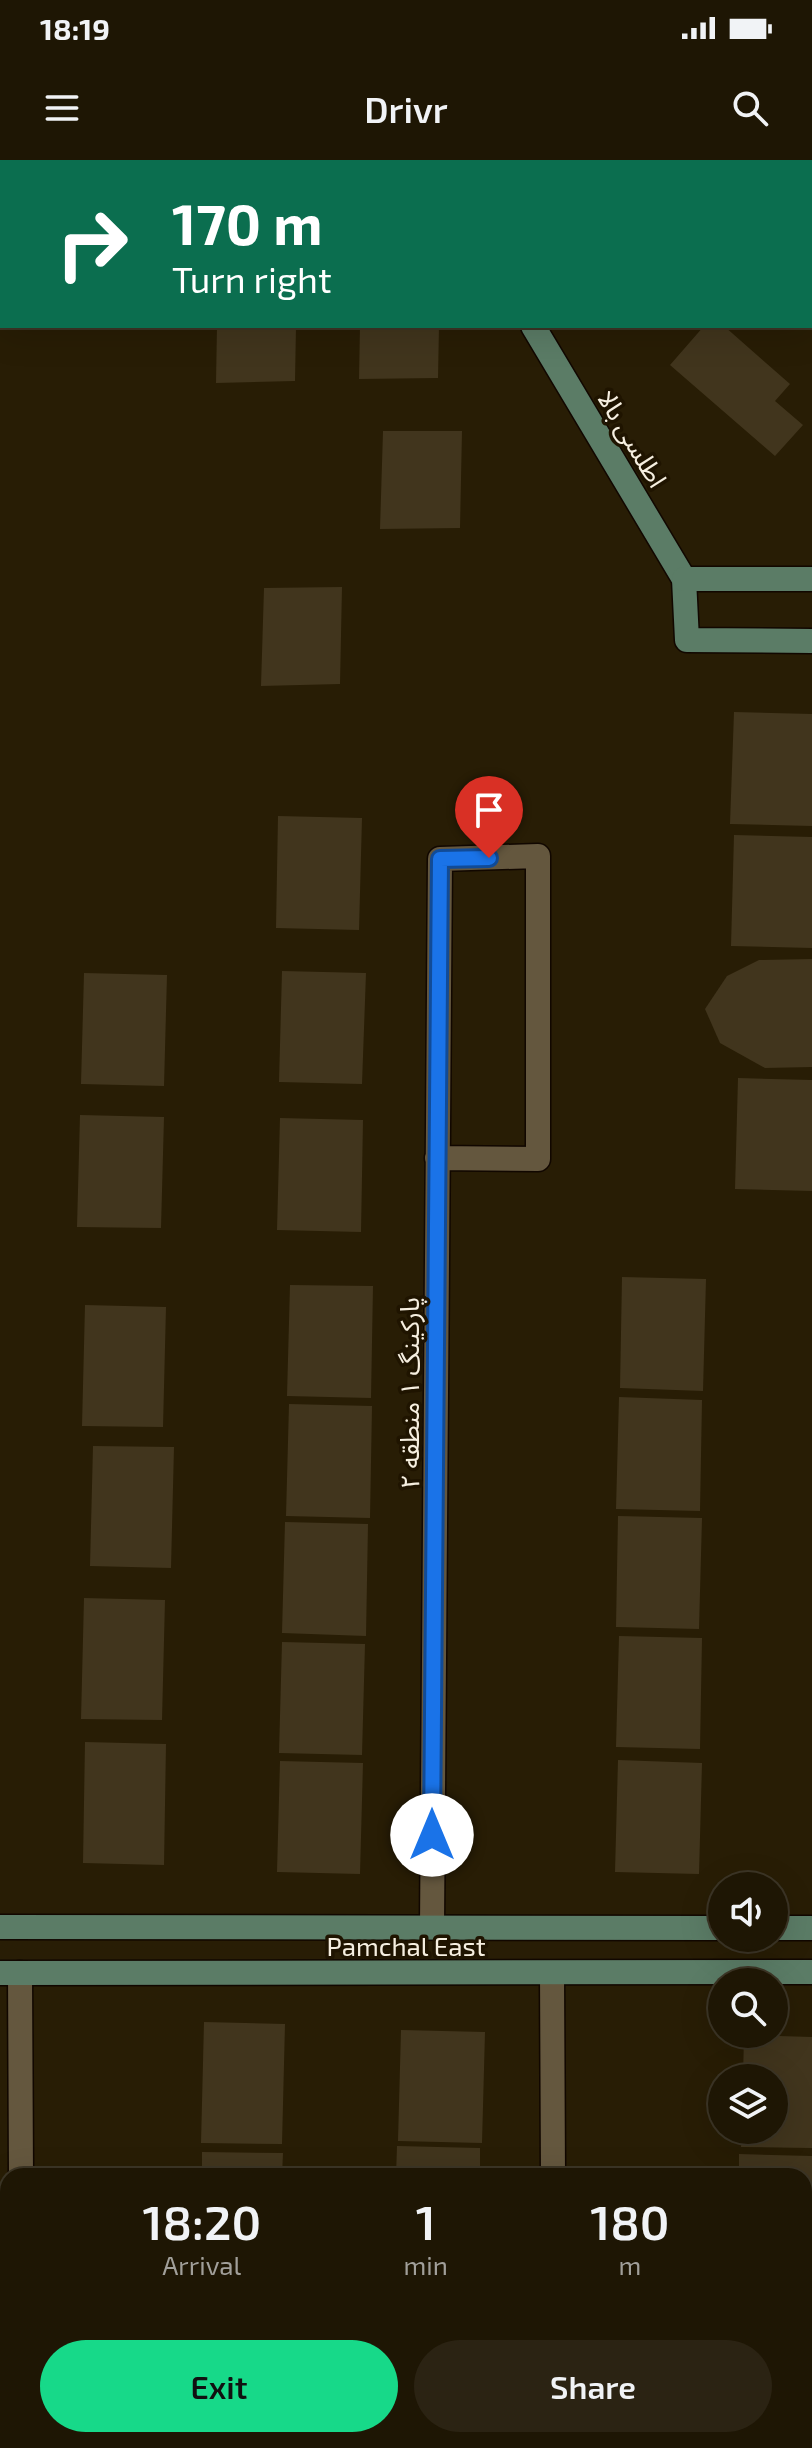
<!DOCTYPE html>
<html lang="en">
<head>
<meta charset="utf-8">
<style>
  :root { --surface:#1e1604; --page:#2b2313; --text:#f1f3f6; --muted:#a19f9a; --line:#3c3526; --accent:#17d989 }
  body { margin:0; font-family:"Exo 2","Noto Sans Arabic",sans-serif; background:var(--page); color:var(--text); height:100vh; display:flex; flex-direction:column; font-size:30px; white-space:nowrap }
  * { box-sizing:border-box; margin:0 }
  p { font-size:26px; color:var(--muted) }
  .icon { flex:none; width:44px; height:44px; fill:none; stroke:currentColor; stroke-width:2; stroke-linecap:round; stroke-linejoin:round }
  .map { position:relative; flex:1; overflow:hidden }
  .details { position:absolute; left:0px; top:2008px; width:812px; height:280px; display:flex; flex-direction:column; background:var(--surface); border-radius:24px 24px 0 0; box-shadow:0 8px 32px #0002,0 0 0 2px var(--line) }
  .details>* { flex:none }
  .hud { position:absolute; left:0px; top:0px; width:812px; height:168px; box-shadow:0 8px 32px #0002,0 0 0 2px var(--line); background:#0b6e4f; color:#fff; overflow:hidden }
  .buttons { position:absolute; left:708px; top:1712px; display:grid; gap:16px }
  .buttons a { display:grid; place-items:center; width:80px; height:80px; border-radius:50%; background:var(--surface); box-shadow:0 8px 32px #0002,0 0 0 2px var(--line); font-size:40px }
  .pin { position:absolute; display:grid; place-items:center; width:68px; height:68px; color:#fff; margin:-82px -34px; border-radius:50% 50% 50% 0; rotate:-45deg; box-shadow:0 0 8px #0007 }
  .pin .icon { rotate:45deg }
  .me { position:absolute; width:88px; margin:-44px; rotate:0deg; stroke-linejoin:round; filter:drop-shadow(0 0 6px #0008) }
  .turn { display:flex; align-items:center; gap:28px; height:168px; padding:0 40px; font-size:36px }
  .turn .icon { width:104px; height:104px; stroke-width:2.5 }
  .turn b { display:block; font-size:56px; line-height:68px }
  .eta { display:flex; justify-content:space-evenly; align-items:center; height:136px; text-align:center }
  .eta b { font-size:48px; font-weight:600; line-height:56px }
  .primary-button { display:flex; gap:16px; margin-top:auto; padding:16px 40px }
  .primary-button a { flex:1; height:92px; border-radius:48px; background:var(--accent); color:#111; font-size:32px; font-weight:600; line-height:92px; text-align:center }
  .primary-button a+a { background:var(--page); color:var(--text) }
  .status { display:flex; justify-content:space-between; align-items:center; height:56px; padding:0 40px; background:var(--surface); direction:ltr }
  .status svg { height:22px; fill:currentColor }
  header { display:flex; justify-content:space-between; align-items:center; height:104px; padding:0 40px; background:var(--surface); font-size:36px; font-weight:600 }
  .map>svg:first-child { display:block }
  .building { fill:#41351d }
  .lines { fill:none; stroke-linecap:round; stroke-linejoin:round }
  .street-casing { stroke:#110700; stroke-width:27 }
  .secondary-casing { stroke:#110700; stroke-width:27 }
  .street { stroke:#64573e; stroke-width:24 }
  .secondary { stroke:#5b7c66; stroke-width:24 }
  .route-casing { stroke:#114b97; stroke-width:20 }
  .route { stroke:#1a73e8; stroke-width:14 }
  .labels { text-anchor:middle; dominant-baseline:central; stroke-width:7; stroke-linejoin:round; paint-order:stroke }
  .street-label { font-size:26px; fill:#f6efe0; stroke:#1f1400 }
</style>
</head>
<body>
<div class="status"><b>18:19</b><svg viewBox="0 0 49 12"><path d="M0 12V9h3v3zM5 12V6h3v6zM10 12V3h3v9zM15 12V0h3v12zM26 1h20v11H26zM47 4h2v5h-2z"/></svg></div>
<header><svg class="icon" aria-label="menu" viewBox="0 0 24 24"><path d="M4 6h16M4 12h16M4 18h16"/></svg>Drivr<svg class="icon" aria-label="search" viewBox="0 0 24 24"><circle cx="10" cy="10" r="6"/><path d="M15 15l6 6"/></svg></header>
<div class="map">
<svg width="812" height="2288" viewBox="0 0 812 2288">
  <rect width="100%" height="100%" fill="#281d05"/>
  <!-- building -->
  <g class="building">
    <polygon points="217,166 296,166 295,221 216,223"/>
    <polygon points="360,166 439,166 438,218 359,219"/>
    <polygon points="704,166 724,166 790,224 775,241 803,265 775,296 670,205"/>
    <polygon points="383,271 462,271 460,368 380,369"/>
    <polygon points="342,427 340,524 261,526 264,428"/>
    <polygon points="734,552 812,554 812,666 730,664"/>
    <polygon points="278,656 362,658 359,770 276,768"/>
    <polygon points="734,675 812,677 812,788 731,786"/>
    <polygon points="812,799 812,907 765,908 720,883 705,849 727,816 759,800"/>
    <polygon points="282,811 366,813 362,924 279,922"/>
    <polygon points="84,813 167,815 164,926 81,924"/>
    <polygon points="738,918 812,920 812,1031 735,1029"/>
    <polygon points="80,955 164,957 161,1068 77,1067"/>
    <polygon points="280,958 363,960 361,1072 277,1070"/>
    <polygon points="622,1117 706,1119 703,1231 620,1228"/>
    <polygon points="290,1125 373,1126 371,1238 287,1236"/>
    <polygon points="85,1145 166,1147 163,1267 82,1266"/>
    <polygon points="619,1237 702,1240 700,1351 616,1349"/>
    <polygon points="289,1244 372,1246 370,1358 286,1356"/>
    <polygon points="93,1286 174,1287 171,1408 90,1406"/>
    <polygon points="618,1356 702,1358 699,1469 616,1467"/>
    <polygon points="285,1362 368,1364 366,1476 282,1473"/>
    <polygon points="84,1438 165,1440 162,1560 81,1559"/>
    <polygon points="619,1476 702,1478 700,1589 616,1587"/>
    <polygon points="282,1482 365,1484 362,1595 279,1593"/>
    <polygon points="85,1582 166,1584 164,1705 83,1703"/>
    <polygon points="618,1600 702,1603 699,1714 615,1712"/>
    <polygon points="280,1601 363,1603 360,1714 277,1712"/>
    <polygon points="204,1862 285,1864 282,1984 201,1983"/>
    <polygon points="401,1870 485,1872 482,1983 398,1981"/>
    <polygon points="744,1875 812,1877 812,1988 741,1987 742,1970 774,1970 774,1918 743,1918"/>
    <polygon points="397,1986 480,1988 480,2016 396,2016"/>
    <polygon points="202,1992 283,1993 282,2016 202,2016"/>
    <polygon points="739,1994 812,1996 812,2107 804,2107 804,2016 739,2016"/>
    <polygon points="804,2116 812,2116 812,2228 804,2227"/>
    <rect x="197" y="2280" width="81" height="8"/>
  </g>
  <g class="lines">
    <defs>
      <g id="street">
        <polyline points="810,130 812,131"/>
        <polyline points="432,1767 440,699 538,696 538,999 437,998"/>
        <polyline points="20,1813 21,2016"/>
        <polyline points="552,1813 553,2016"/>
        <polyline points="0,2207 8,2206"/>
        <polyline points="21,2280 22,2288"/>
        <polyline points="555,2280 555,2288"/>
      </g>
      <g id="secondary">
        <polyline points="451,0 452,2"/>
        <polyline points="533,166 684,419 687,480 812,481"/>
        <polyline points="684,419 812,419"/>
        <polyline points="0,1767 722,1768"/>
        <polyline points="774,1768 812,1768"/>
        <polyline points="0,1813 812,1812"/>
      </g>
    </defs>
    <!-- street casing -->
    <use href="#street" class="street-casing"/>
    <!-- secondary casing -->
    <use href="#secondary" class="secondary-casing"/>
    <!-- street -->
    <use href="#street" class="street"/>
    <!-- secondary -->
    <use href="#secondary" class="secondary"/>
  </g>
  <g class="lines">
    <defs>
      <polyline id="route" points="432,1675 440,699 489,698"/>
    </defs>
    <!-- route casing -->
    <use href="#route" class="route-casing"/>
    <!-- route -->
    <use href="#route" class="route"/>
  </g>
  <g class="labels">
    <!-- street labels -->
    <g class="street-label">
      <text transform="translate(633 278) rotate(59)">اطلسی بالا</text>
      <text transform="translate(408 1233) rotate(-90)">پارکینگ ۱ منطقه ۲</text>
      <text x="406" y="1785">Pamchal East</text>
    </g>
  </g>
</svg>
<div class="buttons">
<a><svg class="icon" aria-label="sound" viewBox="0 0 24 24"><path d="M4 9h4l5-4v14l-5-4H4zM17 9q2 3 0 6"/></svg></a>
<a><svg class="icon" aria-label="search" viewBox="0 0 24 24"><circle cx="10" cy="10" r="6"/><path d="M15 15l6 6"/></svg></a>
<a><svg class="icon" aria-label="layers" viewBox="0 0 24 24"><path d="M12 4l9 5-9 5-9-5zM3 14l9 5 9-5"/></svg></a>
</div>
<div class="pin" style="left:489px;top:698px;background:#d93025"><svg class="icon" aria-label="arrive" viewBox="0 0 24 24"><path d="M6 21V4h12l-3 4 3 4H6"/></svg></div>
<svg class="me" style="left:432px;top:1675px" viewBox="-20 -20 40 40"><circle r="19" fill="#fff"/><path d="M0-13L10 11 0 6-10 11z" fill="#1a73e8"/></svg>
<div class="hud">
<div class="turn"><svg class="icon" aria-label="right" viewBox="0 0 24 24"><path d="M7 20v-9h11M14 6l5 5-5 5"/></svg><div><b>170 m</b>Turn right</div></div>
</div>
<section class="details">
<div class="eta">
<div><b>18:20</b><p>Arrival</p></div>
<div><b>1</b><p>min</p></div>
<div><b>180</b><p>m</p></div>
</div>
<div class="primary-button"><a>Exit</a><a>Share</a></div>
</section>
</div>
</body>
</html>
